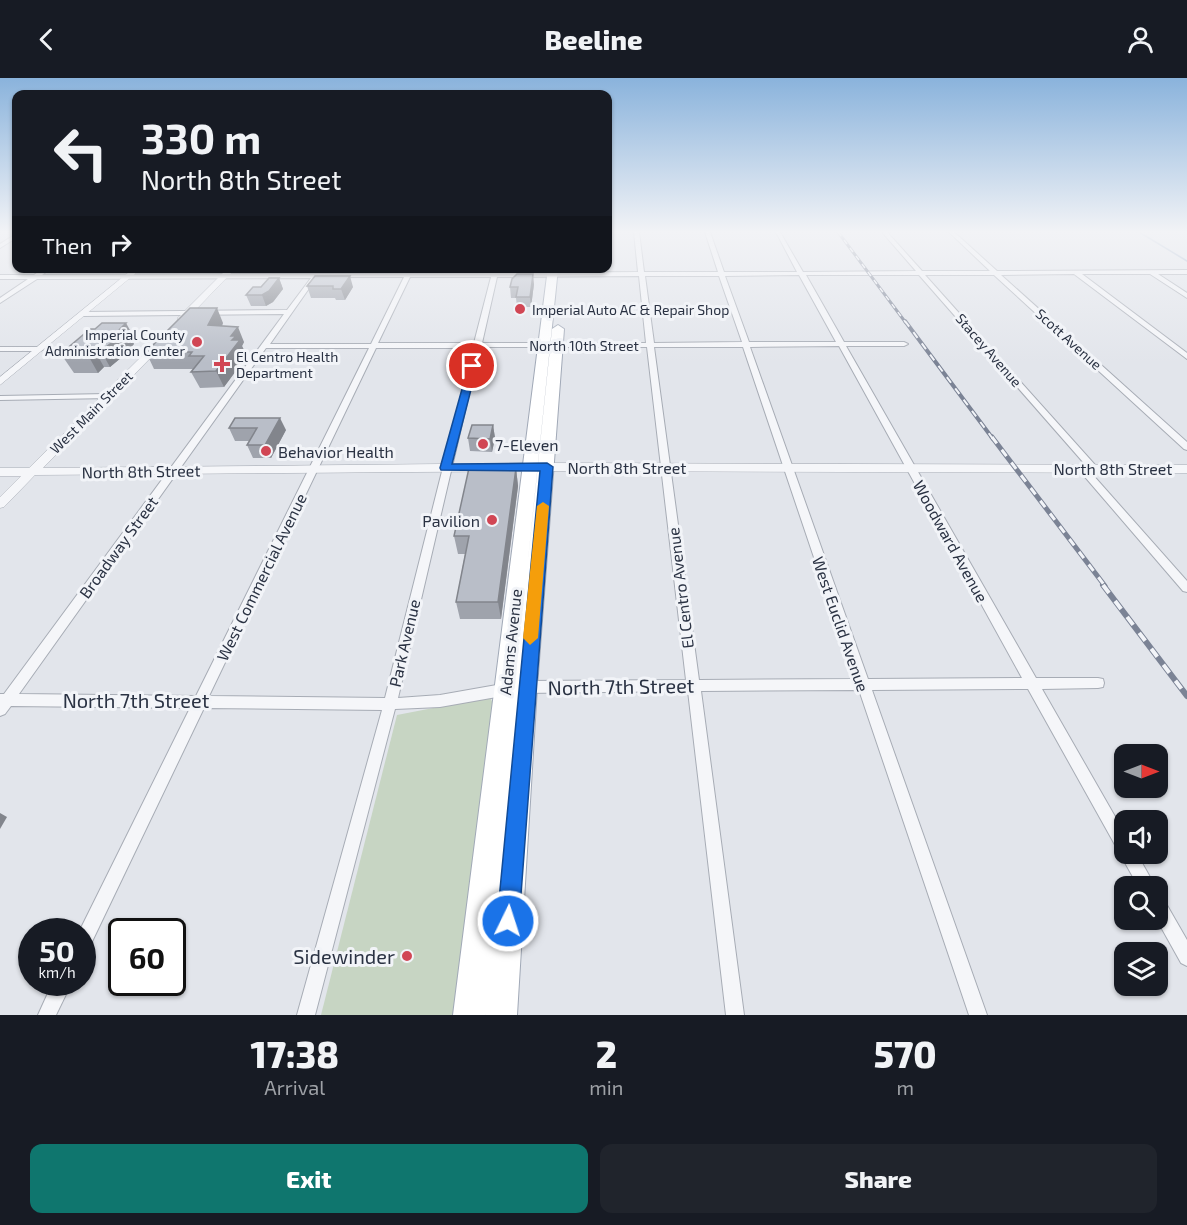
<!DOCTYPE html>
<html lang="en">
<head>
<meta charset="utf-8">
<style>
  :root { --surface:#171b24; --page:#20242c; --text:#f1f3f6; --muted:#9ea1a6; --accent:#0f766e }
  body { margin:0; font-family:"Exo 2",sans-serif; background:var(--page); color:var(--text); height:100vh; display:flex; flex-direction:column; font-size:22px; white-space:nowrap }
  * { box-sizing:border-box; margin:0 }
  p { font-size:20px; color:var(--muted) }
  .icon { flex:none; width:33px; height:33px; fill:none; stroke:currentColor; stroke-width:2; stroke-linecap:round; stroke-linejoin:round }
  .map { position:relative; height:937px; overflow:hidden }
  .sheet { display:flex; flex-direction:column; background:var(--surface); flex:1 }
  .sheet>* { flex:none }
  .hud { position:absolute; left:12px; top:12px; width:600px; height:183px; border-radius:12px; box-shadow:0 2px 4px #0004; background:#171b24; color:var(--text); overflow:hidden }
  .needle { width:39px; rotate:90deg }
  .buttons { position:absolute; left:1114px; top:666px; display:grid; gap:12px }
  .buttons a { display:grid; place-items:center; width:54px; height:54px; border-radius:12px; background:var(--surface); box-shadow:0 2px 4px #0004; font-size:30px }
  .speed { position:absolute; left:18px; top:840px; display:flex; gap:12px; font-size:30px; font-weight:700; text-align:center }
  .speed>* { display:grid; place-content:center; width:78px; height:78px; border-radius:50%; background:var(--surface); box-shadow:0 2px 4px #0004; line-height:1 }
  .speed small { font-size:15px; font-weight:400 }
  .speed .limit { border:3px solid #111; border-radius:9px; background:#fff; color:#111 }
  .pin { position:absolute; display:grid; place-items:center; width:51px; height:51px; color:#fff; margin:-26px; border:3px solid #fff; border-radius:50%; box-shadow:0 2px 6px #0007 }
  .me { position:absolute; width:66px; margin:-33px; rotate:4deg; stroke-linejoin:round; filter:drop-shadow(0 0 4px #0008) }
  .turn { display:flex; align-items:center; gap:21px; height:126px; padding:0 30px; font-size:27px }
  .turn .icon { width:78px; height:78px; stroke-width:2.5 }
  .turn b { display:block; font-size:42px; line-height:51px }
  .then { display:flex; align-items:center; height:57px; padding:0 30px; background:#0003; gap:12px; font-size:22px }
  .eta { display:flex; justify-content:space-evenly; align-items:center; height:102px; text-align:center }
  .eta b { font-size:36px; font-weight:800; line-height:42px }
  .primary-button { display:flex; gap:12px; margin-top:auto; padding:12px 30px }
  .primary-button a { flex:1; height:69px; border-radius:12px; background:var(--accent); color:#fff; font-size:24px; font-weight:800; line-height:69px; text-align:center }
  .primary-button a+a { background:var(--page); color:var(--text) }
  header { display:flex; justify-content:space-between; align-items:center; height:78px; padding:0 30px; background:var(--surface); font-size:27px; font-weight:800 }
  .map>svg:first-child { display:block }
  .green { fill:#c7d5c3 }
  .lines { fill:none; stroke-linecap:round; stroke-linejoin:round }
  .stream { stroke:#9db1cb; stroke-width:1.5 }
  .minor-casing { stroke:#a7acb5; stroke-width:2 }
  .tertiary-casing { stroke:#a7acb5; stroke-width:1 }
  .primary-casing { stroke:#a1a9b7; stroke-width:2 }
  .minor { fill:#f5f6f9; fill-rule:evenodd }
  .tertiary { fill:#f5f6f9; fill-rule:evenodd }
  .primary { fill:#fff; fill-rule:evenodd }
  .rail-far3-casing { stroke:#7b8395; stroke-width:3 }
  .rail-far2-casing { stroke:#7b8395; stroke-width:4 }
  .rail-far1-casing { stroke:#7b8395; stroke-width:5 }
  .rail-casing { stroke:#7b8395; stroke-width:6 }
  .rail-far3 { stroke:#f2f4f8; stroke-width:1.5; stroke-dasharray:5; stroke-linecap:butt }
  .rail-far2 { stroke:#f2f4f8; stroke-width:2; stroke-dasharray:7; stroke-linecap:butt }
  .rail-far1 { stroke:#f2f4f8; stroke-width:3; stroke-dasharray:8; stroke-linecap:butt }
  .rail { stroke:#f2f4f8; stroke-width:4; stroke-dasharray:10; stroke-linecap:butt }
  .wall { fill:#9fa3ac }
  .shaded-wall { fill:#82858c }
  .building { fill:#b9bec8; stroke:#82858c; stroke-width:1.5 }
  .route { fill:#1a73e8; stroke:#114b97; stroke-width:1.5 }
  .slow { fill:#f59e0b }
  .poi-dot { fill:#d14654; stroke:#f2f4f8; stroke-width:2 }
  .labels { text-anchor:middle; dominant-baseline:central; stroke-width:6; stroke-linejoin:round; paint-order:stroke }
  .far-poi-label { font-size:14px; fill:#2a3243; stroke:#f2f4f8; text-anchor:start }
  .far-street-label { font-size:14px; fill:#2a3243; stroke:#f2f4f8 }
  .poi-label { font-size:16px; fill:#2a3243; stroke:#f2f4f8; text-anchor:start }
  .street-label { font-size:16px; fill:#2a3243; stroke:#f2f4f8 }
  .near-street-label { font-size:20px; fill:#2a3243; stroke:#f2f4f8 }
  .near-poi-label { font-size:20px; fill:#2a3243; stroke:#f2f4f8; text-anchor:end }
</style>
</head>
<body>
<header><svg class="icon" aria-label="back" viewBox="0 0 24 24"><path d="M15 5l-7 7 7 7"/></svg>Beeline<svg class="icon" aria-label="person" viewBox="0 0 24 24"><circle cx="12" cy="8" r="4"/><path d="M4 21q1-7 8-7t8 7"/></svg></header>
<div class="map">
<svg width="1187" height="937" viewBox="0 0 1187 937">
  <rect width="100%" height="100%" fill="#e2e5eb"/>
  <!-- green -->
  <polygon class="green" points="490,619 494,628 454,937 321,937 397,637"/>
  <g class="lines">
    <!-- stream -->
    <polyline class="stream" points="1139,154 1187,183"/>
    <defs>
      <g id="minor">
        <path d="M634,154H639L644,194H718L705,154H710L724,194H797L776,154H780L803,194L916,193L882,154H887L922,193H990L949,154H954L997,193L1187,192V196H1158L1187,215V220L1150,196H1082L1187,275V281L1074,196L1001,197L1187,364V372L1184,371L994,197H925L1096,388L1098,390L1096,392H1090L919,197H806L844,264H904L908,266L904,268H846L1036,600H1098L1103,601L1104,605L1103,609L1098,610L1042,611L1125,756V776H1137L1155,808H1138L1028,611L872,612L987,937H969L859,612L701,613L744,937H726L688,613L524,615L519,613L518,609L519,605L524,603L686,602L647,269H480L398,620L440,617L508,605L513,607L514,611L513,615L508,617L440,629L395,631L315,937H297L382,632L204,630L88,872L82,874V854H79L190,630L11,628L5,636L0,638V616H4L284,236L84,238L81,236L84,234L287,232L311,200L37,201L0,225V220L28,201H0V197H34L43,190H51L42,197L492,195L493,190H499L498,195L638,194ZM799,197L836,264H749L725,198ZM639,198L646,265H482L497,199ZM645,198H719L742,264L654,265ZM317,199H404L371,266H270ZM410,199H491L474,265H378ZM839,268L1022,600L868,601L750,269ZM654,269H743L855,601L699,602ZM266,270H369L196,618L19,616ZM376,270H473L385,620L209,618Z"/>
        <polygon points="16,156 16,160 0,170 0,166"/>
        <polygon points="0,269 40,269 44,271 40,273 0,273"/>
        <polygon points="107,316 111,318 110,320 0,322 0,318"/>
        <polygon points="1082,387 1085,388 1187,503 1187,514 1183,513 1079,392 1077,390 1079,388"/>
        <polygon points="1158,820 1164,822 1187,862 1187,888 1181,885 1157,842 1158,842"/>
        <polygon points="53,904 72,904 56,937 38,937"/>
      </g>
      <g id="tertiary">
        <polygon points="134,190 142,190 0,307 0,299"/>
        <polygon points="228,190 236,190 184,244 178,244 178,240"/>
        <polygon points="160,262 165,265 163,267 43,390 547,385 1187,387 1187,395 547,393 35,397 4,429 0,430 0,419 21,398 0,398 0,390 29,390 157,263"/>
      </g>
      <polygon id="primary" points="548,190 558,190 526,502 552,251 558,247 564,251 537,609 517,937 485,937 500,772 485,937 453,937"/>
    </defs>
    <!-- minor casing -->
    <use href="#minor" class="minor-casing"/>
    <!-- tertiary casing -->
    <use href="#tertiary" class="tertiary-casing"/>
    <!-- primary casing -->
    <use href="#primary" class="primary-casing"/>
    <!-- minor -->
    <use href="#minor" class="minor"/>
    <!-- tertiary -->
    <use href="#tertiary" class="tertiary"/>
    <!-- primary -->
    <use href="#primary" class="primary"/>
    <defs>
      <polyline id="rail-far3" points="838,154 906,245"/>
      <polyline id="rail-far2" points="905,243 993,361"/>
      <polyline id="rail-far1" points="992,359 1105,508"/>
      <polyline id="rail" points="1103,507 1187,618"/>
    </defs>
    <!-- rail-far3 casing -->
    <use href="#rail-far3" class="rail-far3-casing"/>
    <!-- rail-far2 casing -->
    <use href="#rail-far2" class="rail-far2-casing"/>
    <!-- rail-far1 casing -->
    <use href="#rail-far1" class="rail-far1-casing"/>
    <!-- rail casing -->
    <use href="#rail" class="rail-casing"/>
    <!-- rail-far3 -->
    <use href="#rail-far3" class="rail-far3"/>
    <!-- rail-far2 -->
    <use href="#rail-far2" class="rail-far2"/>
    <!-- rail-far1 -->
    <use href="#rail-far1" class="rail-far1"/>
    <!-- rail -->
    <use href="#rail" class="rail"/>
  </g>
  <!-- wall -->
  <g class="wall">
    <polygon points="315,198 353,209 345,222 336,222 335,220 311,220 307,208"/>
    <polygon points="279,200 283,211 273,224 266,228 251,228 246,217"/>
    <polygon points="534,206 531,229 517,229 516,220 511,220 510,209"/>
    <polygon points="223,245 222,248 244,264 242,268 247,278 224,309 200,310 191,294 194,291 154,291 146,274"/>
    <polygon points="135,261 132,263 134,266 128,272 128,274 110,289 104,289 98,295 74,295 63,279 66,276 64,273"/>
    <polygon points="235,340 286,352 271,380 253,380 247,367 250,363 235,363 229,350"/>
    <polygon points="493,347 495,360 492,374 470,373 468,360"/>
    <polygon points="516,390 518,408 501,541 460,541 456,524 465,476 458,476 454,458"/>
  </g>
  <!-- shaded-wall -->
  <g class="shaded-wall">
    <polygon points="533,196 534,206 531,229 530,219"/>
    <polygon points="350,198 353,209 345,222 341,211"/>
    <polygon points="279,200 283,211 273,224 266,228 262,217"/>
    <polygon points="217,230 223,245 215,263 208,247"/>
    <polygon points="126,245 135,261 132,263 134,266 128,272 128,274 110,289 101,273 120,251"/>
    <polygon points="238,249 244,264 242,268 247,278 224,309 216,293 231,258"/>
    <polygon points="95,273 104,289 98,295 89,279"/>
    <polygon points="280,340 286,352 271,380 265,367"/>
    <polygon points="493,347 495,360 492,374 490,361"/>
    <polygon points="516,390 518,408 501,541 498,524"/>
    <polygon points="0,735 7,739 0,751"/>
  </g>
  <!-- building -->
  <g class="building">
    <polygon points="517,196 533,196 530,219 516,219 518,209 510,209 512,201"/>
    <polygon points="315,198 350,198 341,211 333,211 333,208 307,208"/>
    <polygon points="269,200 279,200 269,213 262,217 246,217 253,209 261,209"/>
    <polygon points="190,230 217,230 208,247 238,249 231,258 236,258 232,262 240,262 216,293 191,294 204,278 189,278 192,274 146,274"/>
    <polygon points="102,245 126,245 120,251 125,251 117,258 120,258 101,273 95,273 89,279 63,279 70,273 64,273 90,251 95,251"/>
    <polygon points="235,340 280,340 265,367 247,367 257,350 229,350"/>
    <polygon points="472,347 493,347 490,361 468,360"/>
    <polygon points="469,390 516,390 498,524 456,524 469,458 454,458"/>
  </g>
  <!-- sky -->
  <linearGradient id="sky" x2="0" y2="1"><stop stop-color="#8ab3dc"/><stop offset="0.54" stop-color="#f2f3f6"/><stop offset="1" stop-color="#f2f3f6" stop-opacity="0"/></linearGradient>
  <rect width="1187" height="285" fill="url(#sky)"/>
  <!-- route -->
  <polygon class="route" points="469,286 477,288 452,386 547,385 553,389 519,843 516,851 508,854 500,851 497,843 540,393 441,392 440,390"/>
  <!-- slow -->
  <polygon class="slow" points="543,424 549,428 538,560 530,567 523,560 537,428"/>
  <!-- markers -->
  <g class="poi-dot">
    <circle cx="520" cy="231" r="6"/>
    <circle cx="197" cy="264" r="6"/>
    <path d="M219 277h6v6h6v6h-6v6h-6v-6h-6v-6h6z"/>
    <circle cx="483" cy="366" r="6"/>
    <circle cx="266" cy="373" r="6"/>
    <circle cx="492" cy="442" r="6"/>
    <circle cx="407" cy="878" r="6"/>
  </g>
  <g class="labels">
    <!-- far-poi labels -->
    <g class="far-poi-label">
      <text x="532" y="231">Imperial Auto AC &amp; Repair Shop</text>
      <text x="185" y="256" text-anchor="end">Imperial County<tspan x="185" dy="16">Administration Center</tspan></text>
      <text x="236" y="278">El Centro Health<tspan x="236" dy="16">Department</tspan></text>
    </g>
    <!-- far-street labels -->
    <g class="far-street-label">
      <text transform="translate(1069 261) rotate(42)">Scott Avenue</text>
      <text x="584" y="267">North 10th Street</text>
      <text transform="translate(989 272) rotate(49)">Stacey Avenue</text>
      <text transform="translate(91 334) rotate(-45)">West Main Street</text>
    </g>
    <!-- poi labels -->
    <g class="poi-label">
      <text x="495" y="366">7-Eleven</text>
      <text x="278" y="373">Behavior Health</text>
      <text x="480" y="442" text-anchor="end">Pavilion</text>
    </g>
    <!-- street labels -->
    <g class="street-label">
      <text x="627" y="389">North 8th Street</text>
      <text x="1113" y="390">North 8th Street</text>
      <text transform="translate(141 393) rotate(-1)">North 8th Street</text>
      <text transform="translate(951 463) rotate(61)">Woodward Avenue</text>
      <text transform="translate(118 469) rotate(-54)">Broadway Street</text>
      <text transform="translate(261 499) rotate(-64)">West Commercial Avenue</text>
      <text transform="translate(680 510) rotate(-97)">El Centro Avenue</text>
      <text transform="translate(841 546) rotate(71)">West Euclid Avenue</text>
      <text transform="translate(510 564) rotate(-84)">Adams Avenue</text>
      <text transform="translate(404 565) rotate(-77)">Park Avenue</text>
    </g>
    <!-- near-street labels -->
    <g class="near-street-label">
      <text transform="translate(621 608) rotate(-1)">North 7th Street</text>
      <text x="136" y="622">North 7th Street</text>
    </g>
    <!-- near-poi labels -->
    <g class="near-poi-label">
      <text x="395" y="878">Sidewinder</text>
    </g>
  </g>
</svg>
<div class="buttons">
<a><svg class="needle" viewBox="-14 -14 28 28"><path d="M0-13l5 13h-10z" fill="#e53935"/><path d="M0 13l5-13h-10z" fill="#9ea1a6"/></svg></a>
<a><svg class="icon" aria-label="sound" viewBox="0 0 24 24"><path d="M4 9h4l5-4v14l-5-4H4zM17 9q2 3 0 6"/></svg></a>
<a><svg class="icon" aria-label="search" viewBox="0 0 24 24"><circle cx="10" cy="10" r="6"/><path d="M15 15l6 6"/></svg></a>
<a><svg class="icon" aria-label="layers" viewBox="0 0 24 24"><path d="M12 4l9 5-9 5-9-5zM3 14l9 5 9-5"/></svg></a>
</div>
<div class="speed"><div>50<small>km/h</small></div><div class="limit">60</div></div>
<div class="pin" style="left:472px;top:288px;background:#d93025"><svg class="icon" aria-label="arrive" viewBox="0 0 24 24"><path d="M6 21V4h12l-3 4 3 4H6"/></svg></div>
<svg class="me" style="left:508px;top:843px" viewBox="-20 -20 40 40"><circle r="17" fill="#1a73e8" stroke="#fff" stroke-width="3"/><path d="M0-11L8 9 0 5-8 9z" fill="#fff"/></svg>
<div class="hud">
<div class="turn"><svg class="icon" aria-label="left" viewBox="0 0 24 24"><path d="M17 20v-9H6M10 6l-5 5 5 5"/></svg><div><b>330 m</b>North 8th Street</div></div>
<div class="then">Then<svg class="icon" aria-label="right" viewBox="0 0 24 24"><path d="M7 20v-9h11M14 6l5 5-5 5"/></svg></div>
</div>
</div>
<section class="sheet">
<div class="eta">
<div><b>17:38</b><p>Arrival</p></div>
<div><b>2</b><p>min</p></div>
<div><b>570</b><p>m</p></div>
</div>
<div class="primary-button"><a>Exit</a><a>Share</a></div>
</section>
</body>
</html>
